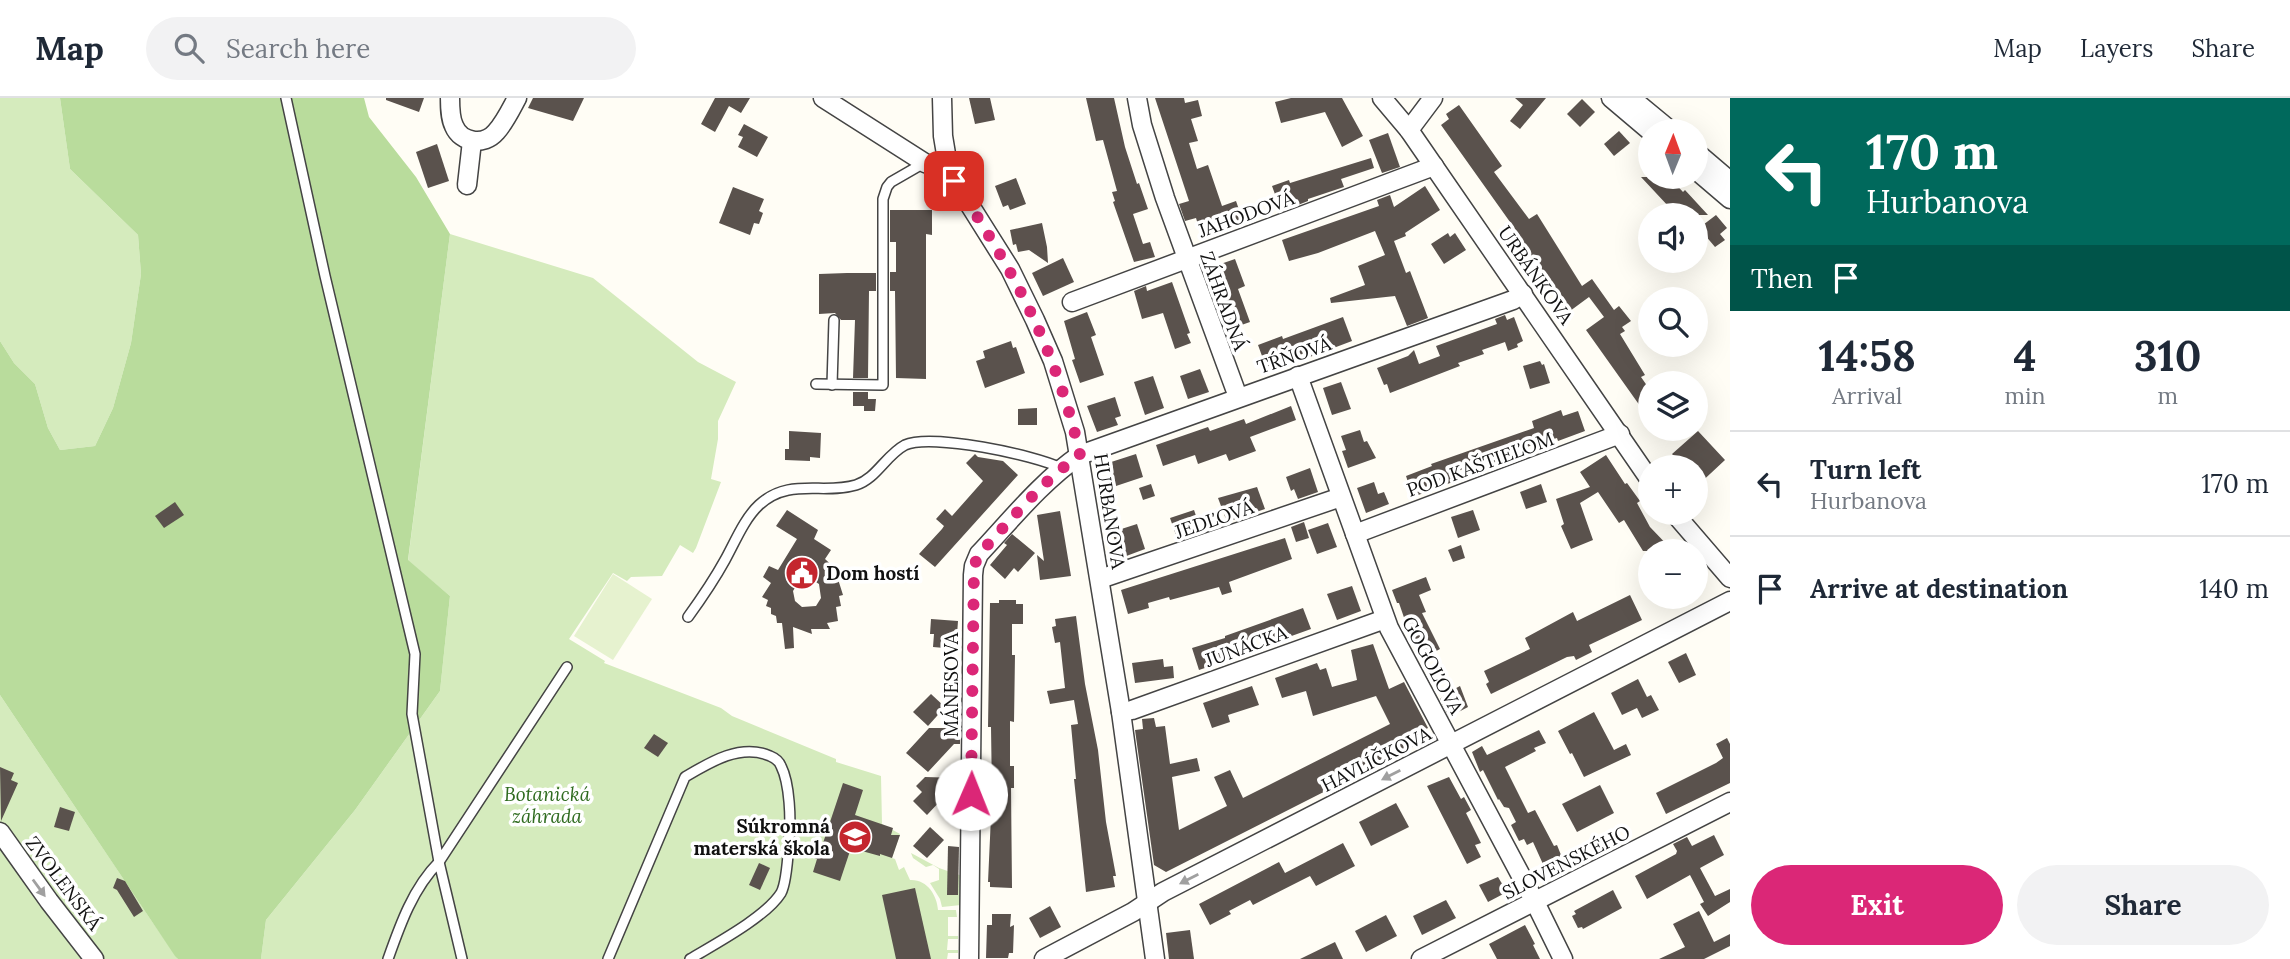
<!DOCTYPE html>
<html lang="en">
<head>
<meta charset="utf-8">
<style>
  :root { --surface:#fff; --page:#f2f2f3; --text:#1f2937; --muted:#747a83; --line:#e0e1e3; --accent:#db2777 }
  body { margin:0; font-family:Lora,serif; background:var(--page); color:var(--text); height:100vh; display:flex; flex-direction:column; font-size:26px; white-space:nowrap }
  * { box-sizing:border-box; margin:0 }
  p { font-size:23px; color:var(--muted) }
  .icon { flex:none; width:38px; height:38px; fill:none; stroke:currentColor; stroke-width:2; stroke-linecap:round; stroke-linejoin:round }
  .map { position:relative; flex:1; overflow:hidden }
  .side { display:flex; flex-direction:column; background:var(--surface); width:560px }
  .side>* { flex:none }
  .top-card { background:#00695c; color:#fff; overflow:hidden }
  .needle { width:46px; rotate:1deg }
  .buttons { position:absolute; left:1638px; top:21px; display:grid; gap:14px }
  .buttons a { display:grid; place-items:center; width:70px; height:70px; border-radius:50%; background:var(--surface); box-shadow:0 7px 28px #0002; font-size:35px }
  .pin { position:absolute; display:grid; place-items:center; width:60px; height:60px; color:#fff; margin:-30px; border-radius:14px; box-shadow:0 4px 10px #0006 }
  .me { position:absolute; width:77px; margin:-38px; rotate:1deg; stroke-linejoin:round; filter:drop-shadow(0 0 5px #0008) }
  .turn { display:flex; align-items:center; gap:24px; height:147px; padding:0 21px; font-size:32px }
  .turn .icon { width:91px; height:91px; stroke-width:2.5 }
  .turn b { display:block; font-size:49px; line-height:60px }
  .then { display:flex; align-items:center; height:66px; padding:0 21px; background:#0003; gap:14px; font-size:26px }
  .eta { display:flex; justify-content:space-evenly; align-items:center; height:119px; text-align:center }
  .eta b { font-size:42px; font-weight:700; line-height:49px }
  .action { display:flex; gap:14px; margin-top:auto; padding:14px 21px }
  .action a { flex:1; height:80px; border-radius:42px; background:var(--accent); color:#fff; font-size:28px; font-weight:700; line-height:80px; text-align:center }
  .action a+a { background:var(--page); color:var(--text) }
  ul { padding:0; list-style:none }
  li { display:flex; align-items:center; gap:21px; height:105px; padding:0 21px; border-top:2px solid var(--line) }
  li div { flex:1 }
  li b { display:block; font-size:26px }
  li em { font-style:normal }
  header { display:flex; align-items:center; gap:42px; box-sizing:border-box; height:98px; padding:0 35px; background:var(--surface); border-bottom:2px solid var(--line) }
  header strong { font-size:33px }
  nav { display:flex; gap:38px; margin-inline-start:auto; font-size:24px }
  .search { width:490px; height:63px; background:var(--page); display:flex; align-items:center; gap:18px; box-sizing:border-box; padding:0 24px; border-radius:38px; color:var(--muted); font-size:26px }
  main { display:flex; flex:1; min-height:0 }
  .map>svg:first-child { display:block }
  .green { fill:#d5ebbd }
  .forest { fill:#b9dc9c }
  .pitch { fill:#e6f2cf }
  .building { fill:#5a524d; fill-rule:evenodd }
  .lines { fill:none; stroke-linecap:round; stroke-linejoin:round }
  .service-casing { stroke:#444; stroke-width:12 }
  .minor-casing { stroke:#444; stroke-width:21 }
  .service { stroke:#fff; stroke-width:9 }
  .minor { stroke:#fff; stroke-width:18 }
  .oneway { fill:#a0a0a0 }
  .route { stroke:#db2777; stroke-width:12; stroke-dasharray:0 21.6 }
  .labels { text-anchor:middle; dominant-baseline:central; stroke-width:7; stroke-linejoin:round; paint-order:stroke }
  .street-label { font-size:19px; fill:#111; stroke:#fff }
  .poi-label { font-size:19px; font-weight:bold; fill:#111; stroke:#fff; text-anchor:start }
  .park-label { font-size:19px; font-style:italic; fill:#2f6b1f; stroke:#fff }
</style>
</head>
<body>
<header>
<strong>Map</strong>
<div class="search"><svg class="icon" aria-label="search" viewBox="0 0 24 24"><circle cx="10" cy="10" r="6"/><path d="M15 15l6 6"/></svg>Search here</div>
<nav><a>Map</a><a>Layers</a><a>Share</a></nav>
</header>
<main>
<div class="map">
<svg width="1730" height="861" viewBox="0 0 1730 861">
  <rect width="100%" height="100%" fill="#fffdf5"/>
  <!-- green -->
  <g class="green">
    <polygon points="0,0 60,0 70,71 138,137 141,176 131,245 113,310 95,348 60,352 48,330 35,286 14,265 0,243"/>
    <path d="M450,136L593,180L698,264L736,284L718,323V341L711,381L721,384L696,450L693,455L680,447L662,478L631,479L627,483L613,475L569,541L605,563L604,565L721,610L732,618L836,661V664L881,678L882,726L900,736L892,760L895,761L899,772L904,769L910,782C927,781 937,797 938,812H956L957,819H948V838H958V841H948L947,852H958V855H948L947,861H261L266,822L355,712L440,593L450,498L408,463Z"/>
    <polygon points="0,597 153,825 178,861 0,861"/>
    <polygon points="911,755 939,770 962,778 961,807 942,809 940,801 930,785 939,782 939,771 933,767 926,769 913,760"/>
  </g>
  <!-- forest -->
  <polygon class="forest" points="60,0 364,0 369,19 416,79 450,136 408,462 450,498 440,593 355,712 266,822 261,861 178,861 175,858 0,597 0,243 14,265 35,286 48,330 60,352 95,348 113,310 131,245 141,176 138,137 70,71"/>
  <!-- pitch -->
  <polygon class="pitch" points="613,476 652,501 613,562 574,538"/>
  <!-- building -->
  <g class="building">
    <polygon points="386,0 424,0 419,14 386,2"/>
    <polygon points="533,0 584,0 573,23 528,10"/>
    <polygon points="715,0 750,0 741,15 729,8 715,34 701,26"/>
    <polygon points="969,0 990,0 995,22 975,26"/>
    <polygon points="1086,0 1114,0 1125,49 1137,86 1139,85 1148,111 1133,116 1143,146 1150,144 1155,159 1134,164 1113,104 1115,103 1112,94 1117,93 1103,42 1096,43"/>
    <polygon points="1155,0 1184,0 1185,5 1198,2 1202,18 1191,21 1198,43 1189,45 1197,71 1208,67 1222,108 1236,103 1244,126 1202,140 1196,120 1185,123 1179,106 1189,103"/>
    <polygon points="1291,0 1342,0 1363,38 1342,49 1325,14 1281,25 1275,4"/>
    <polygon points="1515,0 1546,0 1520,31 1510,23 1523,7"/>
    <polygon points="1582,1 1595,14 1580,29 1567,16"/>
    <polygon points="1459,7 1502,68 1494,74 1529,121 1537,116 1582,188 1592,181 1614,212 1619,208 1631,223 1622,229 1625,233 1620,236 1645,277 1641,279 1650,292 1650,322 1586,232 1604,219 1589,199 1570,213 1562,202 1564,201 1527,152 1515,131 1441,27 1449,21 1446,16"/>
    <polygon points="744,26 768,39 757,59 738,49 743,39 738,37"/>
    <polygon points="1619,33 1630,45 1614,58 1604,46"/>
    <polygon points="1388,35 1400,69 1382,75 1369,42"/>
    <polygon points="437,46 449,83 428,90 416,54"/>
    <polygon points="1371,60 1374,70 1341,81 1344,89 1308,101 1308,103 1298,107 1297,104 1280,110 1272,88 1289,82 1290,85"/>
    <polygon points="1641,79 1669,79 1683,94 1685,92 1708,117 1662,117 1670,110"/>
    <polygon points="1016,80 1026,106 1010,112 1008,107 1003,109 995,88"/>
    <polygon points="1425,88 1440,112 1405,135 1406,138 1394,143 1406,175 1410,173 1428,220 1407,228 1395,198 1331,205 1330,200 1365,187 1358,168 1385,157 1375,133 1318,155 1289,163 1282,142 1379,108 1377,102 1390,97 1394,109"/>
    <polygon points="733,89 764,101 759,113 763,115 759,126 754,125 750,137 719,125"/>
    <polygon points="890,112 932,112 932,137 926,136 926,281 896,280 895,193 890,193 890,174 896,174 896,144 890,144"/>
    <polygon points="1716,117 1727,130 1720,136 1725,142 1715,149 1699,130"/>
    <polygon points="1042,125 1047,149 1048,165 1029,152 1018,154 1016,146 1013,147 1010,132"/>
    <polygon points="1448,135 1450,139 1455,135 1466,152 1444,166 1431,146"/>
    <polygon points="1063,160 1074,184 1043,198 1032,175"/>
    <polygon points="1235,161 1245,188 1238,191 1250,224 1230,231 1209,170"/>
    <polygon points="847,175 876,175 876,193 869,193 868,280 853,280 855,222 841,222 835,215 819,216 819,176"/>
    <polygon points="1172,184 1190,235 1187,236 1191,245 1175,251 1163,215 1142,221 1134,193 1146,188 1147,193"/>
    <polygon points="1087,214 1096,237 1091,239 1104,277 1080,285 1072,262 1075,261 1064,223"/>
    <polygon points="1505,217 1507,222 1514,219 1523,243 1517,246 1518,249 1508,253 1505,244 1482,252 1484,256 1458,265 1460,268 1390,295 1387,286 1384,287 1377,270 1408,258 1414,252 1419,266 1440,258 1436,248 1497,226 1495,221"/>
    <polygon points="1343,219 1352,243 1307,260 1305,255 1266,269 1258,247 1282,238 1283,241"/>
    <polygon points="1011,243 1013,250 1016,249 1025,275 985,290 976,263 985,260 983,253"/>
    <polygon points="1540,263 1542,267 1544,266 1550,285 1530,291 1523,268"/>
    <polygon points="1200,271 1209,294 1188,301 1180,278"/>
    <polygon points="1153,278 1164,310 1145,317 1134,284"/>
    <polygon points="1341,284 1351,311 1332,317 1323,290"/>
    <polygon points="853,294 868,294 868,301 876,301 875,313 864,313 864,308 853,308"/>
    <polygon points="1115,299 1121,318 1115,320 1118,327 1097,334 1087,308"/>
    <polygon points="1291,308 1296,322 1250,339 1256,353 1229,363 1226,356 1198,366 1195,357 1163,368 1156,347 1208,329 1210,333 1244,321 1246,326"/>
    <polygon points="1037,310 1037,327 1018,327 1018,311"/>
    <polygon points="1561,312 1563,318 1578,313 1585,333 1558,343 1557,340 1523,350 1525,355 1514,359 1515,361 1479,374 1477,366 1455,374 1458,382 1413,399 1406,378 1432,368 1431,366 1534,330 1532,323"/>
    <polygon points="1360,332 1364,344 1367,343 1376,360 1348,370 1342,353 1346,352 1341,338"/>
    <polygon points="789,333 821,335 820,360 810,359 810,363 785,362 785,351 789,351"/>
    <polygon points="1698,333 1725,362 1696,389 1696,369 1684,369 1672,356"/>
    <polygon points="975,356 978,359 1003,363 1018,377 935,469 919,456 942,431 944,428 936,421 945,411 952,418 983,383 966,365"/>
    <polygon points="1136,356 1143,379 1116,388 1108,365"/>
    <polygon points="1606,357 1625,386 1627,385 1640,403 1637,405 1650,429 1673,453 1643,453 1624,422 1619,425 1598,394 1580,405 1593,442 1571,451 1561,428 1564,426 1556,401 1590,389 1580,374"/>
    <polygon points="1310,370 1318,394 1298,401 1294,391 1291,393 1286,379"/>
    <polygon points="1374,384 1378,396 1384,394 1389,406 1366,415 1357,390"/>
    <polygon points="1151,386 1155,398 1143,402 1139,390"/>
    <polygon points="1541,386 1547,404 1526,411 1520,394"/>
    <polygon points="1257,389 1265,411 1227,424 1218,400"/>
    <polygon points="175,404 184,417 164,430 155,418"/>
    <path d="M787,412L818,432L814,441L831,452L825,461L839,474L837,478L843,497L839,498L841,508L836,509L838,523L827,525L830,531H811L812,536L793,529L794,550L785,551L782,525H777L776,518L771,516V510L766,508L768,502L762,499L771,485L763,479L769,468L778,472L797,441L776,428ZM811,481L819,486L821,500L816,508L802,509L795,503L793,493L798,485Z"/>
    <polygon points="1194,412 1201,432 1177,440 1170,420"/>
    <polygon points="1473,412 1480,432 1458,440 1451,419"/>
    <polygon points="1060,413 1071,478 1040,482 1037,457 1044,463 1037,417"/>
    <polygon points="1304,424 1309,440 1296,444 1291,429"/>
    <polygon points="1328,425 1337,449 1317,456 1308,432"/>
    <polygon points="1137,426 1145,451 1121,460 1112,434"/>
    <polygon points="1012,436 1035,455 1018,474 1014,470 1005,481 990,467 1007,447 1004,445"/>
    <polygon points="1285,440 1292,461 1229,484 1232,494 1222,497 1219,489 1170,502 1169,499 1148,505 1149,510 1128,516 1121,492"/>
    <polygon points="1461,447 1465,460 1453,464 1448,452"/>
    <polygon points="1426,479 1431,492 1419,497 1426,514 1422,515 1440,551 1423,560 1410,537 1399,505 1397,505 1392,492"/>
    <polygon points="1352,488 1361,513 1337,522 1327,496"/>
    <polygon points="1630,497 1642,522 1589,547 1592,554 1576,562 1574,558 1567,559 1491,596 1486,586 1489,584 1484,573 1530,551 1525,540 1573,514 1577,523"/>
    <polygon points="999,502 1016,502 1016,506 1023,506 1023,526 1012,526 1012,557 1015,557 1014,624 1010,623 1010,668 1014,668 1014,690 1011,690 1012,790 990,789 990,784 988,784 992,696 991,629 988,629 990,505 999,505"/>
    <polygon points="1303,510 1311,531 1272,545 1269,534 1248,542 1252,554 1199,572 1192,550 1225,540 1225,538"/>
    <polygon points="1076,518 1085,586 1098,652 1106,724 1116,778 1113,778 1115,789 1086,794 1074,681 1076,681 1071,627 1078,626 1074,602 1050,606 1047,593 1065,590 1060,544 1055,545 1052,529 1056,528 1055,521"/>
    <polygon points="931,521 958,523 956,551 933,549 934,536 930,536"/>
    <polygon points="1373,546 1389,591 1404,584 1428,630 1419,635 1432,639 1166,774 1154,767 1135,632 1143,631 1142,621 1154,620 1156,629 1165,628 1170,666 1197,660 1200,673 1172,679 1179,732 1227,708 1214,679 1230,672 1243,700 1390,626 1376,598 1313,618 1306,593 1282,600 1275,580 1317,565 1320,572 1326,570 1332,589 1357,582 1351,552"/>
    <polygon points="1686,555 1696,577 1679,585 1668,564"/>
    <polygon points="1163,561 1164,569 1173,568 1174,580 1135,585 1132,565"/>
    <polygon points="1638,581 1647,599 1651,597 1659,612 1642,620 1637,610 1622,617 1611,595"/>
    <polygon points="1252,588 1259,607 1228,617 1230,624 1212,630 1203,605"/>
    <polygon points="1460,588 1468,609 1449,619 1440,601 1444,598 1443,597"/>
    <polygon points="931,596 945,609 928,628 913,614"/>
    <polygon points="1594,614 1614,652 1626,646 1631,657 1584,679 1572,655 1570,656 1558,633"/>
    <polygon points="929,630 960,630 960,646 954,646 928,674 906,655"/>
    <polygon points="1539,632 1546,645 1534,650 1536,653 1505,669 1528,715 1535,712 1554,748 1557,747 1561,757 1579,748 1586,764 1575,770 1573,764 1547,775 1533,744 1527,747 1524,741 1519,743 1511,727 1516,724 1509,710 1504,709 1499,701 1498,702 1483,672 1480,674 1472,654 1482,648 1487,657"/>
    <polygon points="654,636 668,645 658,659 644,650"/>
    <polygon points="1727,640 1730,646 1730,685 1666,716 1656,695 1716,665 1723,660 1716,646"/>
    <polygon points="0,669 14,675 11,682 18,685 1,723"/>
    <polygon points="925,679 960,680 959,683 927,717 913,703 922,694 916,688"/>
    <polygon points="1449,679 1461,701 1464,699 1471,712 1466,715 1481,745 1475,747 1481,759 1467,766 1427,688"/>
    <polygon points="843,685 863,692 855,717 893,730 891,737 900,737 892,760 880,756 880,758 851,750 840,783 813,774 817,761 811,759 815,746 822,748"/>
    <polygon points="1600,687 1614,715 1577,734 1562,706"/>
    <polygon points="1396,705 1409,729 1371,748 1359,724"/>
    <polygon points="60,709 75,714 69,733 54,729"/>
    <polygon points="930,729 944,742 927,760 913,748"/>
    <polygon points="1714,737 1724,757 1700,770 1715,798 1730,791 1730,804 1708,818 1700,806 1704,804 1690,777 1647,801 1635,778 1676,756 1677,753 1673,746 1687,739 1692,748"/>
    <polygon points="1343,745 1355,768 1316,788 1310,778 1253,807 1250,802 1229,813 1231,816 1210,827 1199,806 1279,764 1285,775"/>
    <polygon points="948,748 959,749 958,797 947,797"/>
    <polygon points="759,765 770,770 760,792 749,787"/>
    <polygon points="1498,779 1507,794 1488,804 1479,787"/>
    <polygon points="117,780 125,783 143,813 134,819 117,792 113,790"/>
    <polygon points="915,790 931,861 896,861 882,797"/>
    <polygon points="1613,792 1622,810 1583,831 1582,829 1578,830 1572,818 1576,816 1574,813"/>
    <polygon points="1446,802 1456,820 1422,837 1413,818"/>
    <polygon points="1050,808 1061,829 1040,840 1029,820"/>
    <polygon points="1699,813 1714,844 1730,836 1730,848 1704,861 1659,861 1685,849 1673,826"/>
    <polygon points="992,816 1011,816 1010,829 1014,827 1013,855 1009,855 1008,860 986,860 987,827 992,827"/>
    <polygon points="1386,817 1397,838 1366,854 1355,833"/>
    <polygon points="1525,827 1535,846 1533,847 1540,861 1497,861 1489,846"/>
    <polygon points="1190,832 1194,861 1169,861 1166,835"/>
    <polygon points="1335,844 1343,861 1300,861"/>
  </g>
  <g class="lines">
    <defs>
      <g id="service">
        <polyline points="286,0 325,178 415,556 412,616 439,764 567,569"/>
        <polyline points="816,286 883,287 883,101 887,89 891,84 924,65"/>
        <polyline points="832,287 834,222"/>
        <path d="M688,519C701,501 714,482 725,462C735,444 744,421 759,407C789,379 823,397 856,387C876,381 886,357 905,347C931,335 1035,357 1061,370"/>
        <path d="M388,861C400,827 413,790 439,764L462,861"/>
        <path d="M608,861L685,679C710,664 741,645 770,658C775,660 779,663 781,668C790,686 791,722 789,743C788,756 787,784 781,795C766,819 715,846 690,861"/>
      </g>
      <g id="minor">
        <path d="M450,0C450,9 450,20 454,28C461,45 484,48 496,34C505,24 511,11 517,0"/>
        <polyline points="823,0 925,65 949,74"/>
        <polyline points="942,0 943,38 949,74 1010,171 1035,222 1053,263 1075,334 1121,614 1155,861"/>
        <polyline points="1137,0 1142,27 1165,100 1238,299"/>
        <polyline points="1382,0 1409,32 1650,382"/>
        <polyline points="1611,0 1650,33"/>
        <polyline points="1631,0 1671,33"/>
        <polyline points="1409,32 1433,0"/>
        <polyline points="1696,54 1730,83"/>
        <polyline points="1696,72 1730,101"/>
        <polyline points="467,87 472,43"/>
        <polyline points="1072,204 1434,68"/>
        <polyline points="1298,278 1389,530 1535,804 1563,861"/>
        <polyline points="1674,415 1730,480"/>
        <polyline points="1355,436 1620,336"/>
        <polyline points="1100,481 1341,399"/>
        <polyline points="1121,614 1132,612 1385,521"/>
        <polyline points="0,734 49,803 94,861"/>
        <path d="M969,861L973,477L974,468L979,456C1011,422 1041,384 1080,357L1513,202L1523,196"/>
        <polyline points="1044,861 1133,814 1163,794 1730,503"/>
        <polyline points="1421,861 1730,704"/>
      </g>
    </defs>
    <!-- service casing -->
    <use href="#service" class="service-casing"/>
    <!-- minor casing -->
    <use href="#minor" class="minor-casing"/>
    <!-- service -->
    <use href="#service" class="service"/>
    <!-- minor -->
    <use href="#minor" class="minor"/>
  </g>
  <!-- one-way arrows -->
  <defs><path id="oneway-solid" d="M-6-.8H1V-3.2L6.5 0L1 3.2V.8H-6Z" transform="scale(1.75)"/></defs>
  <g class="oneway">
    <use href="#oneway-solid" transform="translate(1391 677) rotate(153)"/>
    <use href="#oneway-solid" transform="translate(1189 781) rotate(153)"/>
    <use href="#oneway-solid" transform="translate(39 790) rotate(54)"/>
  </g>
  <g class="lines">
    <!-- route -->
    <path class="route" d="M954,83C1013,171 1057,253 1080,357C1041,384 1011,422 979,456L974,468L971,696"/>
  </g>
  <!-- icons -->
  <defs>
    <symbol id="civic-disc" viewBox="-11 -11 22 22"><circle r="9.5" fill="#c4262e" stroke="#fff"/><path d="M-.6-6.5H3V-4.5H.6V-3L4-1V1h2V6H-6V1h2V-1L-.6-3ZM-1.2 2.5V6h2.4V2.5Z" fill="#fff"/></symbol>
    <symbol id="school-disc" viewBox="-11 -11 22 22"><circle r="9.5" fill="#c4262e" stroke="#fff"/><path d="M0-5L7-2L0 1L-7-2ZM-4 1L0 2.5L4 1V4Q0 6-4 4Z" fill="#fff"/></symbol>
  </defs>
  <g fill-rule="evenodd">
    <use href="#civic-disc" x="783" y="456" width="38" height="38"/>
    <use href="#school-disc" x="836" y="720" width="38" height="38"/>
  </g>
  <g class="labels">
    <!-- street labels -->
    <g class="street-label">
      <text transform="translate(1246 116) rotate(-20)">JAHODOVÁ</text>
      <text transform="translate(1536 177) rotate(55)">URBÁNKOVA</text>
      <text transform="translate(1224 203) rotate(70)">ZÁHRADNÁ</text>
      <text transform="translate(1294 257) rotate(-19)">TŔŇOVÁ</text>
      <text transform="translate(1480 366) rotate(-20)">POD KAŠTIEĽOM</text>
      <text transform="translate(1110 413) rotate(81)">HURBANOVA</text>
      <text transform="translate(1214 421) rotate(-19)">JEDĽOVÁ</text>
      <text transform="translate(1246 548) rotate(-20)">JUNÁCKA</text>
      <text transform="translate(1433 567) rotate(62)">GOGOĽOVA</text>
      <text transform="translate(951 587) rotate(-90)">MÁNESOVA</text>
      <text transform="translate(1376 661) rotate(-27)">HAVLÍČKOVA</text>
      <text transform="translate(1566 764) rotate(-27)">SLOVENSKÉHO</text>
      <text transform="translate(64 785) rotate(53)">ZVOLENSKÁ</text>
    </g>
    <!-- poi labels -->
    <g class="poi-label">
      <text x="826" y="475">Dom hostí</text>
      <text x="830" y="728" text-anchor="end">Súkromná<tspan x="830" dy="22">materská škola</tspan></text>
    </g>
    <!-- park labels -->
    <g class="park-label">
      <text x="547" y="696">Botanická<tspan x="547" dy="22">záhrada</tspan></text>
    </g>
  </g>
</svg>
<div class="buttons">
<a><svg class="needle" viewBox="-14 -14 28 28"><path d="M0-13l5 13h-10z" fill="#e53935"/><path d="M0 13l5-13h-10z" fill="#747a83"/></svg></a>
<a><svg class="icon" aria-label="sound" viewBox="0 0 24 24"><path d="M4 9h4l5-4v14l-5-4H4zM17 9q2 3 0 6"/></svg></a>
<a><svg class="icon" aria-label="search" viewBox="0 0 24 24"><circle cx="10" cy="10" r="6"/><path d="M15 15l6 6"/></svg></a>
<a><svg class="icon" aria-label="layers" viewBox="0 0 24 24"><path d="M12 4l9 5-9 5-9-5zM3 14l9 5 9-5"/></svg></a>
<a>+</a>
<a>−</a>
</div>
<div class="pin" style="left:954px;top:83px;background:#d93025"><svg class="icon" aria-label="arrive" viewBox="0 0 24 24"><path d="M6 21V4h12l-3 4 3 4H6"/></svg></div>
<svg class="me" style="left:971px;top:696px" viewBox="-20 -20 40 40"><circle r="19" fill="#fff"/><path d="M0-13L10 11 0 6-10 11z" fill="#db2777"/></svg>
</div>
<section class="side">
<div class="top-card">
<div class="turn"><svg class="icon" aria-label="left" viewBox="0 0 24 24"><path d="M17 20v-9H6M10 6l-5 5 5 5"/></svg><div><b>170 m</b>Hurbanova</div></div>
<div class="then">Then<svg class="icon" aria-label="arrive" viewBox="0 0 24 24"><path d="M6 21V4h12l-3 4 3 4H6"/></svg></div>
</div>
<div class="eta">
<div><b>14:58</b><p>Arrival</p></div>
<div><b>4</b><p>min</p></div>
<div><b>310</b><p>m</p></div>
</div>
<ul>
<li><svg class="icon" aria-label="left" viewBox="0 0 24 24"><path d="M17 20v-9H6M10 6l-5 5 5 5"/></svg><div><b>Turn left</b><p>Hurbanova</p></div><em>170 m</em></li>
<li><svg class="icon" aria-label="arrive" viewBox="0 0 24 24"><path d="M6 21V4h12l-3 4 3 4H6"/></svg><div><b>Arrive at destination</b></div><em>140 m</em></li>
</ul>
<div class="action"><a>Exit</a><a>Share</a></div>
</section>
</main>
</body>
</html>
